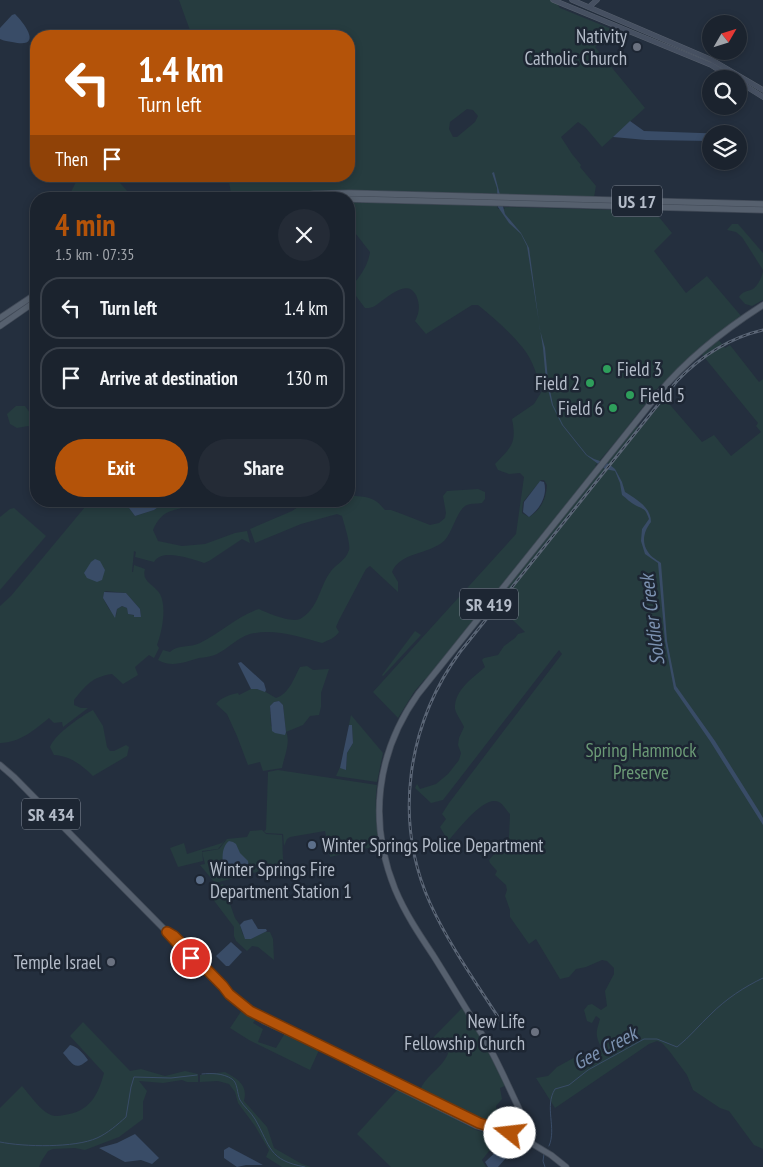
<!DOCTYPE html>
<html lang="en">
<head>
<meta charset="utf-8">
<style>
  :root { --surface:#1b232e; --page:#242b36; --text:#f1f3f6; --muted:#a0a4aa; --line:#39404a; --accent:#b45309 }
  body { margin:0; font-family:"PT Sans Narrow",sans-serif; background:var(--page); color:var(--text); height:100vh; display:flex; flex-direction:column; font-size:19px; white-space:nowrap }
  * { box-sizing:border-box; margin:0 }
  p { font-size:16px; color:var(--muted) }
  .icon { flex:none; width:28px; height:28px; fill:none; stroke:currentColor; stroke-width:2; stroke-linecap:round; stroke-linejoin:round }
  .map { position:relative; flex:1; overflow:hidden }
  .details { position:absolute; left:30px; top:192px; width:325px; height:315px; display:flex; flex-direction:column; background:var(--surface); border-radius:20px; box-shadow:0 2px 8px #0003,0 0 0 1px var(--line) }
  .details>* { flex:none }
  .hud { position:absolute; left:30px; top:30px; width:325px; height:152px; border-radius:20px; box-shadow:0 2px 8px #0003,0 0 0 1px var(--line); background:#b45309; color:#fff; overflow:hidden }
  .needle { width:32px; rotate:51deg }
  .fabs { position:absolute; left:702px; top:15px; display:grid; gap:10px }
  .fabs a { display:grid; place-items:center; width:45px; height:45px; border-radius:50%; background:var(--surface); box-shadow:0 2px 8px #0003,0 0 0 1px var(--line); font-size:25px }
  .pin { position:absolute; display:grid; place-items:center; width:42px; height:42px; color:#fff; margin:-21px; border:2px solid #fff; border-radius:50%; box-shadow:0 1px 5px #0007 }
  .me { position:absolute; width:55px; margin:-28px; rotate:286deg; stroke-linejoin:round; filter:drop-shadow(0 0 4px #0008) }
  .turn { display:flex; align-items:center; gap:18px; height:105px; padding:0 25px; font-size:22px }
  .turn .icon { width:65px; height:65px; stroke-width:2.5 }
  .turn b { display:block; font-size:35px; line-height:42px }
  .then { display:flex; align-items:center; height:48px; padding:0 25px; background:#0003; gap:10px; font-size:19px }
  .round { display:grid; place-items:center; flex:none; width:52px; height:52px; border-radius:26px; background:var(--page) }
  .head { display:flex; align-items:center; justify-content:space-between; height:85px; padding:0 25px }
  h1 { font-size:30px; font-weight:600; line-height:38px; color:var(--accent) }
  .cta { display:flex; gap:10px; margin-top:auto; padding:10px 25px }
  .cta a { flex:1; height:58px; border-radius:30px; background:var(--accent); color:#fff; font-size:20px; font-weight:600; line-height:58px; text-align:center }
  .cta a+a { background:var(--page); color:var(--text) }
  ul { padding:0; list-style:none }
  li { display:flex; align-items:center; gap:15px; height:62px; margin:0 10px 8px; padding:0 15px; border:2px solid var(--line); border-radius:20px }
  li div { flex:1 }
  li b { display:block; font-size:19px }
  li em { font-style:normal }
  .map>svg:first-child { display:block }
  .green { fill:#263c3f; fill-rule:evenodd }
  .water { fill:#394c67 }
  .lines { fill:none; stroke-linecap:round; stroke-linejoin:round }
  .stream { stroke:#394c67; stroke-width:1 }
  .secondary-casing { stroke:#565f6c; stroke-width:5.5 }
  .primary-casing { stroke:#414a57; stroke-width:7 }
  .secondary { stroke:#465061; stroke-width:4.5 }
  .primary { stroke:#56606e; stroke-width:5.5 }
  .rail-casing { stroke:#5a6575; stroke-width:3 }
  .rail { stroke:#1d2633; stroke-width:1; stroke-dasharray:4; stroke-linecap:butt }
  .route-casing { stroke:#753606; stroke-width:12 }
  .route { stroke:#b45309; stroke-width:9 }
  .worship-dot { fill:#6b7280; stroke:#1d2633; stroke-width:2 }
  .leisure-dot { fill:#2e9e5b; stroke:#1d2633; stroke-width:2 }
  .service-dot { fill:#5c6f8a; stroke:#1d2633; stroke-width:2 }
  .labels { text-anchor:middle; dominant-baseline:central; stroke-width:5; stroke-linejoin:round; paint-order:stroke }
  .shield { fill:#1d2633; stroke:#878f9c; stroke-width:1 }
  .shield-label { font-size:18px; font-weight:bold; fill:#b4bcc9 }
  .poi-label { font-size:19px; fill:#b4bcc9; stroke:#1d2633; text-anchor:end }
  .park-label { font-size:19px; fill:#6b9a76; stroke:#1d2633 }
  .water-label { font-size:20px; font-style:italic; fill:#7c92b1; stroke:#1d2633 }
</style>
</head>
<body>
<div class="map">
<svg width="763" height="1167" viewBox="0 0 763 1167">
  <rect width="100%" height="100%" fill="#242f3e"/>
  <!-- green -->
  <g class="green">
    <path d="M179,0H554L560,8L614,30L595,47L645,108L602,147L585,127L578,122L561,137L572,154L581,165L580,167L596,186L594,197L501,195L496,193V194L306,192L255,199H232L228,176H349V36H192ZM467,109L473,110L478,116L475,122L457,137H453L449,129L450,122Z"/>
    <polygon points="79,176 114,176 128,192 128,199 71,199 69,196"/>
    <path d="M349,202L497,206L498,209H505L504,207L654,211L672,233L654,251L686,293L707,276L742,317L662,387L660,388L662,385L661,384L618,439L595,466H599L427,681L425,679L414,692L398,718L373,692L516,534L524,477L520,473L509,474L498,470L495,464C511,447 517,444 512,419L534,404L542,391C537,376 533,360 523,348C510,332 494,318 478,305H472L426,334L415,321C420,312 420,304 416,295C406,276 383,302 373,307C370,308 368,308 365,308L356,296L349,300V288C359,279 368,266 370,252L349,225ZM541,480H544L547,485C546,499 541,510 529,517L522,513L523,502Z"/>
    <path d="M732,224H738L763,253V300L752,306L745,304L739,297C743,291 746,292 753,289C758,286 763,275 763,270L742,237L736,232L727,230Z"/>
    <path d="M718,339L725,348L730,345L759,382L763,379V1149L754,1145L729,1111L720,1108L693,1090L687,1075L670,1052L662,1043L657,1041L649,1044L555,1108L536,1078L548,1076L557,1067L579,1055L598,1052L601,1047C595,1034 596,1033 600,1019L596,1016L592,1023L587,1021L584,1010L588,1005L592,1004L601,1010L607,1006L605,991L614,974V968L607,961L602,960L586,967L576,969L569,977L560,979L536,939L529,944L510,917V910L505,896L507,890L506,885L495,875L497,871L490,863L489,860L509,837L510,814C507,811 503,804 499,802C483,795 458,831 448,841L440,827L446,819L442,814L449,803L562,654L559,650L443,800L431,803L415,788L417,784L420,789L436,784L448,774L459,760L461,753L458,745L459,738L464,727C462,722 456,714 455,709C454,690 473,678 485,667L482,660L484,658L498,655L504,646L515,638L518,634L525,632L515,622L500,611L488,610L601,467L608,470L612,465L605,462L635,424L640,429L665,399L702,442L714,435L731,456L761,432L756,426L758,423L700,352Z"/>
    <polygon points="16,406 25,406 30,413 36,416 36,429 28,426 17,428 10,424 7,414"/>
    <path d="M478,489L485,492V499L482,503C477,504 471,503 467,505C457,509 453,532 444,541C428,555 400,552 392,572L398,582V592L370,566L366,569L339,620L336,627L339,632C335,638 329,640 322,643C300,637 274,628 250,634C237,638 229,648 217,654C211,657 205,657 199,658C185,662 171,668 158,660L163,650L170,652C178,644 190,648 200,643C221,633 237,616 259,609C267,613 291,623 300,619C318,609 319,589 329,574C334,565 346,561 349,550C351,545 344,524 342,516L337,514L301,524L255,543L250,529L292,511L307,501H349V495C367,498 373,495 385,510H391L402,514L430,525L439,523L445,518L446,513L443,496L447,491Z"/>
    <path d="M90,501H132L129,508L135,516L154,510L167,501H195C178,515 165,503 153,530L158,541L182,546L205,544L235,533L247,531L250,543L242,539L209,561L204,563C191,559 162,548 154,562L135,557L136,552L134,551L132,572H133L134,565L145,569C141,582 154,584 160,594C167,607 162,632 157,645L159,648L154,658L149,655L135,667L138,675L123,684L112,674C92,677 86,685 74,700V705L81,708H88L63,727L62,722L54,723L49,718C33,731 21,742 0,743V606L11,596ZM106,591L126,593L140,609L141,617L128,614L127,608L122,606L117,609L116,616L109,609L103,598L104,592Z"/>
    <polygon points="14,508 46,536 0,590 0,517 10,509"/>
    <polygon points="415,631 421,635 383,676 382,675"/>
    <path d="M307,666L313,670L329,669L321,693V707L319,715L310,716L303,725L286,732C291,742 284,757 282,768L263,771L260,762L248,765L237,736L227,714L216,704C222,697 229,695 238,693L239,695L253,688L264,691L276,698C289,694 294,678 300,667ZM279,701L283,705L286,732L271,726L270,706L274,702Z"/>
    <path d="M93,710L103,726L107,747L110,751H114L126,745L129,747L127,756L93,776C82,765 70,756 54,755L50,747C54,735 81,716 93,710Z"/>
    <polygon points="351,715 383,753 377,782 336,776 340,767 346,770 347,753 353,743 352,725 349,725"/>
    <path d="M278,770L377,785C374,805 377,824 381,845L330,857L325,831L290,837L287,839L284,846L283,834L266,833L264,831L266,830L268,772Z"/>
    <path d="M262,830L266,834L282,835C283,845 282,854 284,865L215,883L200,865L205,864L202,852L219,849L227,839L247,837L250,831Z"/>
    <polygon points="226,839 218,849 202,851 203,861 178,867 170,848 184,843 187,854 222,843"/>
    <polygon points="223,884 235,918 240,925 243,935 251,939 265,932 270,932 273,939 274,960 258,947 252,946 247,951 236,941 234,936 234,927 209,894 211,890"/>
    <path d="M462,1008L485,1044L507,1085L500,1088L502,1099L496,1106L497,1110L490,1126L419,1093C424,1075 445,1068 449,1050L442,1041L431,1043L429,1042Z"/>
    <polygon points="242,1010 256,1019 253,1023 263,1029 258,1042 276,1048 285,1033 319,1050 310,1070 249,1040 230,1028"/>
    <path d="M83,1022L130,1071L141,1069L165,1076L185,1071L198,1074V1082H187L182,1080L163,1083L139,1081L147,1091L143,1102V1119L119,1137L85,1150L75,1148L53,1149L48,1151L42,1160L39,1167H0V1108L22,1086C29,1094 40,1110 49,1114C54,1117 59,1116 64,1115C89,1112 98,1096 104,1073L70,1036Z"/>
    <path d="M225,1072C238,1079 248,1085 244,1101L267,1127L274,1148L302,1164L311,1167H282L266,1157L269,1150L255,1126L238,1103L235,1092L229,1084L218,1081L200,1082V1075Z"/>
    <polygon points="398,1089 476,1130 500,1137 482,1160 486,1167 391,1167 357,1134"/>
  </g>
  <!-- water -->
  <g class="water">
    <path d="M15,14C26,25 43,49 12,42C8,41 4,41 0,39V28L12,15Z"/>
    <polygon points="630,121 644,131 728,134 711,134 711,141 646,140 613,137"/>
    <path d="M494,172L505,214L521,233L529,248L540,330L545,348L548,380L553,405L563,425L587,455L594,459L609,464L615,469L622,482L625,492C636,499 651,507 651,522C644,531 641,542 648,552C651,557 657,560 661,563L667,641L676,686L715,741L759,811L763,818V825L710,741L674,689L665,641L658,563L645,554L641,541L642,529L649,519C645,508 645,510 635,505C631,503 626,498 622,495L620,483L615,471L605,469L586,455L562,425L552,405L546,381L543,348L527,246L521,234L509,223L498,207L497,188L492,173Z"/>
    <path d="M540,481L544,482C548,495 540,509 529,517L523,512L524,502Z"/>
    <polygon points="132,501 167,501 154,510 135,516 129,508"/>
    <polygon points="95,559 100,561 105,570 102,580 97,582 87,578 84,573 91,562"/>
    <polygon points="104,592 126,593 140,609 141,617 134,617 134,615 128,614 127,608 122,606 117,609 115,618 103,598"/>
    <polygon points="241,662 264,683 266,690 265,692 257,689 251,689 238,663"/>
    <polygon points="279,701 283,705 286,732 285,735 275,733 272,731 270,706 274,702"/>
    <polygon points="349,725 352,725 353,743 347,753 346,770 340,768"/>
    <path d="M229,841L233,842L236,844L240,853L248,861L249,868L244,872L225,877L223,875C224,864 219,849 229,841Z"/>
    <polygon points="252,919 258,929 266,929 267,931 251,939 245,939 240,925 244,921"/>
    <polygon points="231,942 242,952 229,966 226,966 216,956"/>
    <path d="M70,1045C77,1046 84,1054 88,1060C75,1072 72,1063 63,1053Z"/>
    <polygon points="135,1134 159,1158 152,1164 141,1160 125,1162 99,1148 117,1143"/>
    <polygon points="229,1147 263,1165 246,1165 237,1167 224,1158 224,1150"/>
    <polygon points="500,1148 507,1153 506,1158 498,1167 488,1167 485,1162"/>
  </g>
  <g class="lines">
    <!-- stream -->
    <g class="stream">
      <path d="M202,1074C211,1073 223,1073 232,1079C238,1083 237,1094 240,1100C244,1107 251,1112 255,1119C271,1147 268,1160 305,1167"/>
      <path d="M0,1142C24,1147 75,1148 97,1138C108,1133 117,1125 126,1117L131,1087L134,1077L171,1078L197,1075"/>
      <path d="M549,1146C557,1128 544,1107 555,1089L569,1085L588,1070L644,1039H657L677,1047C690,1037 699,1025 711,1014C726,999 744,987 763,978"/>
      <polyline points="544,1154 543,1161 545,1167"/>
    </g>
    <defs>
      <g id="secondary">
        <polyline points="553,0 711,65 733,79"/>
        <polyline points="572,0 712,60 763,90"/>
        <polyline points="589,7 597,0"/>
        <polyline points="739,82 763,97"/>
      </g>
      <g id="primary">
        <polyline points="273,199 314,194 348,193 763,204"/>
        <polyline points="347,199 763,210"/>
        <polyline points="0,318 36,294"/>
        <polyline points="0,326 36,301"/>
        <polyline points="0,765 14,777 169,934"/>
        <polyline points="167,932 174,936 223,986 229,994 245,1008 264,1021 346,1059 352,1064 477,1126 531,1143 551,1155 566,1167"/>
        <path d="M525,1141L527,1130L525,1121C511,1093 499,1063 483,1036C466,1009 450,982 433,955C419,934 405,913 395,889C368,822 376,753 418,694L659,393C688,358 724,330 763,305"/>
      </g>
    </defs>
    <!-- secondary casing -->
    <use href="#secondary" class="secondary-casing"/>
    <!-- primary casing -->
    <use href="#primary" class="primary-casing"/>
    <!-- secondary -->
    <use href="#secondary" class="secondary"/>
    <!-- primary -->
    <use href="#primary" class="primary"/>
    <defs>
      <path id="rail" d="M502,1023C477,984 449,945 430,903C393,820 407,725 460,652L677,381C701,356 729,338 763,330"/>
    </defs>
    <!-- rail casing -->
    <use href="#rail" class="rail-casing"/>
    <!-- rail -->
    <use href="#rail" class="rail"/>
  </g>
  <g class="lines">
    <defs>
      <polyline id="route" points="191,958 167,932 174,936 223,986 229,994 250,1011 479,1123 510,1133"/>
    </defs>
    <!-- route casing -->
    <use href="#route" class="route-casing"/>
    <!-- route -->
    <use href="#route" class="route"/>
  </g>
  <!-- markers -->
  <g class="worship-dot">
    <circle cx="637" cy="47" r="5"/>
    <circle cx="111" cy="962" r="5"/>
    <circle cx="535" cy="1032" r="5"/>
  </g>
  <g class="leisure-dot">
    <circle cx="607" cy="369" r="5"/>
    <circle cx="590" cy="383" r="5"/>
    <circle cx="630" cy="395" r="5"/>
    <circle cx="613" cy="408" r="5"/>
  </g>
  <g class="service-dot">
    <circle cx="312" cy="845" r="5"/>
    <circle cx="200" cy="880" r="5"/>
  </g>
  <g class="labels">
    <!-- shield labels -->
    <g class="shield">
      <rect x="612" y="185.5" width="50" height="31" rx="4"/>
      <rect x="460" y="588.5" width="58" height="31" rx="4"/>
      <rect x="22" y="798.5" width="58" height="31" rx="4"/>
    </g>
    <g class="shield-label">
      <text x="637" y="201">US 17</text>
      <text x="489" y="604">SR 419</text>
      <text x="51" y="814">SR 434</text>
    </g>
    <!-- poi labels -->
    <g class="poi-label">
      <text x="627" y="36">Nativity<tspan x="627" dy="22">Catholic Church</tspan></text>
      <text x="617" y="369" text-anchor="start">Field 3</text>
      <text x="580" y="383">Field 2</text>
      <text x="640" y="395" text-anchor="start">Field 5</text>
      <text x="603" y="408">Field 6</text>
      <text x="322" y="845" text-anchor="start">Winter Springs Police Department</text>
      <text x="210" y="869" text-anchor="start">Winter Springs Fire<tspan x="210" dy="22">Department Station 1</tspan></text>
      <text x="101" y="962">Temple Israel</text>
      <text x="525" y="1021">New Life<tspan x="525" dy="22">Fellowship Church</tspan></text>
    </g>
    <!-- park labels -->
    <g class="park-label">
      <text x="641" y="750">Spring Hammock<tspan x="641" dy="22">Preserve</tspan></text>
    </g>
    <!-- water labels -->
    <g class="water-label">
      <text transform="translate(652 620) rotate(-97)">Soldier Creek</text>
      <text transform="translate(605 1048) rotate(-28)">Gee Creek</text>
    </g>
  </g>
</svg>
<div class="fabs">
<a><svg class="needle" viewBox="-14 -14 28 28"><path d="M0-13l5 13h-10z" fill="#e53935"/><path d="M0 13l5-13h-10z" fill="#a0a4aa"/></svg></a>
<a><svg class="icon" aria-label="search" viewBox="0 0 24 24"><circle cx="10" cy="10" r="6"/><path d="M15 15l6 6"/></svg></a>
<a><svg class="icon" aria-label="layers" viewBox="0 0 24 24"><path d="M12 4l9 5-9 5-9-5zM3 14l9 5 9-5"/></svg></a>
</div>
<div class="pin" style="left:191px;top:958px;background:#d93025"><svg class="icon" aria-label="arrive" viewBox="0 0 24 24"><path d="M6 21V4h12l-3 4 3 4H6"/></svg></div>
<svg class="me" style="left:510px;top:1133px" viewBox="-20 -20 40 40"><circle r="19" fill="#fff"/><path d="M0-13L10 11 0 6-10 11z" fill="#b45309"/></svg>
<div class="hud">
<div class="turn"><svg class="icon" aria-label="left" viewBox="0 0 24 24"><path d="M17 20v-9H6M10 6l-5 5 5 5"/></svg><div><b>1.4 km</b>Turn left</div></div>
<div class="then">Then<svg class="icon" aria-label="arrive" viewBox="0 0 24 24"><path d="M6 21V4h12l-3 4 3 4H6"/></svg></div>
</div>
<section class="details">
<div class="head"><div><h1>4 min</h1><p>1.5 km · 07:35</p></div><a class="round"><svg class="icon" aria-label="close" viewBox="0 0 24 24"><path d="M6 6l12 12M18 6L6 18"/></svg></a></div>
<ul>
<li><svg class="icon" aria-label="left" viewBox="0 0 24 24"><path d="M17 20v-9H6M10 6l-5 5 5 5"/></svg><div><b>Turn left</b></div><em>1.4 km</em></li>
<li><svg class="icon" aria-label="arrive" viewBox="0 0 24 24"><path d="M6 21V4h12l-3 4 3 4H6"/></svg><div><b>Arrive at destination</b></div><em>130 m</em></li>
</ul>
<div class="cta"><a>Exit</a><a>Share</a></div>
</section>
</div>
</body>
</html>
